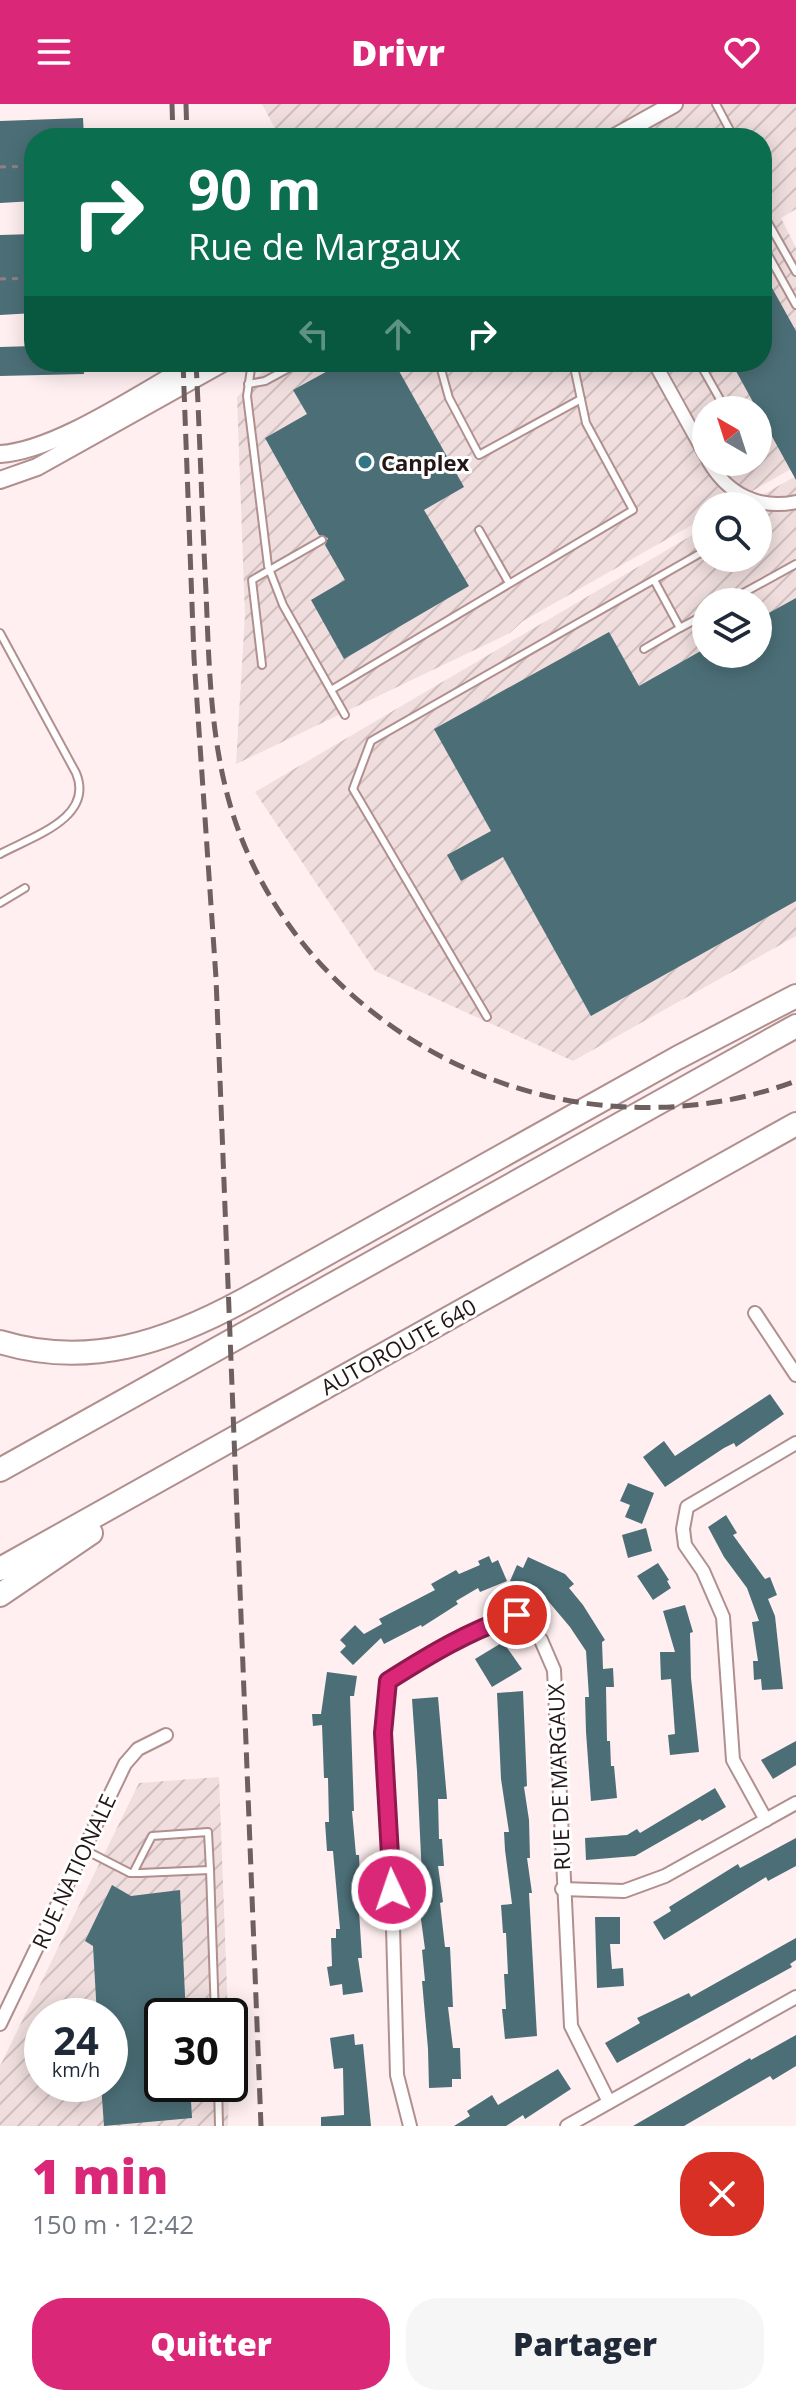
<!DOCTYPE html>
<html lang="fr">
<head>
<meta charset="utf-8">
<style>
  :root { --surface:#fff; --page:#f6f6f7; --text:#1f2937; --muted:#747a83; --accent:#db2777 }
  body { margin:0; font-family:"Open Sans",sans-serif; background:var(--page); color:var(--text); height:100vh; display:flex; flex-direction:column; font-size:30px; white-space:nowrap }
  * { box-sizing:border-box; margin:0 }
  p { font-size:26px; color:var(--muted) }
  .icon { flex:none; width:44px; height:44px; fill:none; stroke:currentColor; stroke-width:2; stroke-linecap:round; stroke-linejoin:round }
  .map { position:relative; height:2022px; overflow:hidden }
  .panel { display:flex; flex-direction:column; background:var(--surface); flex:1 }
  .panel>* { flex:none }
  .top-card { position:absolute; left:24px; top:24px; width:748px; height:244px; border-radius:32px; box-shadow:0 4px 20px #0003; background:#0b6e4f; color:#fff; overflow:hidden }
  .needle { width:52px; rotate:321deg }
  .buttons { position:absolute; left:692px; top:292px; display:grid; gap:16px }
  .buttons a { display:grid; place-items:center; width:80px; height:80px; border-radius:50%; background:var(--surface); box-shadow:0 4px 20px #0003; font-size:40px }
  .speed { position:absolute; left:24px; top:1894px; display:flex; gap:16px; font-size:40px; font-weight:700; text-align:center }
  .speed>* { display:grid; place-content:center; width:104px; height:104px; border-radius:50%; background:var(--surface); box-shadow:0 4px 20px #0003; line-height:1 }
  .speed small { font-size:20px; font-weight:400 }
  .speed .limit { border:4px solid #111; border-radius:12px; background:#fff; color:#111 }
  .pin { position:absolute; display:grid; place-items:center; width:68px; height:68px; color:#fff; margin:-34px; border:4px solid #fff; border-radius:50%; box-shadow:0 2px 8px #0007 }
  .me { position:absolute; width:88px; margin:-44px; rotate:357deg; stroke-linejoin:round; filter:drop-shadow(0 0 6px #0008) }
  .turn { display:flex; align-items:center; gap:28px; height:168px; padding:0 32px; font-size:36px }
  .turn .icon { width:104px; height:104px; stroke-width:2.5 }
  .turn b { display:block; font-size:56px; line-height:68px }
  .lanes { display:flex; align-items:center; height:76px; padding:0 32px; background:#0003; justify-content:center; gap:40px; direction:ltr }
  .lanes .off { opacity:.35 }
  .round { display:grid; place-items:center; flex:none; width:84px; height:84px; border-radius:32px; background:var(--page) }
  .head { display:flex; align-items:center; justify-content:space-between; height:136px; padding:0 32px }
  h1 { font-size:48px; font-weight:800; line-height:60px; color:var(--accent) }
  .cta { display:flex; gap:16px; margin-top:auto; padding:16px 32px }
  .cta a { flex:1; height:92px; border-radius:32px; background:var(--accent); color:#fff; font-size:32px; font-weight:800; line-height:92px; text-align:center }
  .cta a+a { background:var(--page); color:var(--text) }
  header { display:flex; justify-content:space-between; align-items:center; height:104px; padding:0 32px; background:var(--accent); color:#fff; font-size:36px; font-weight:800 }
  .map>svg:first-child { display:block }
  .industrial { fill:url(#industrial-furrows); fill-rule:evenodd }
  .building { fill:#4c6f77 }
  .lines { fill:none; stroke-linecap:round; stroke-linejoin:round }
  .service-casing { stroke:#b18f8f; stroke-width:10 }
  .minor-casing { stroke:#b18f8f; stroke-width:16 }
  .tertiary-casing { stroke:#b18f8f; stroke-width:20 }
  .motorway-casing { stroke:#b18f8f; stroke-width:26 }
  .path { stroke:#8f8081; stroke-width:3; stroke-dasharray:6 6; stroke-linecap:butt }
  .service { stroke:#fff; stroke-width:6 }
  .minor { stroke:#fff; stroke-width:12 }
  .tertiary { stroke:#fff; stroke-width:16 }
  .motorway { stroke:#fff; stroke-width:22 }
  .rail { stroke:#6e6060; stroke-width:5; stroke-dasharray:16 8; stroke-linecap:butt }
  .route-casing { stroke:#8e194d; stroke-width:20 }
  .route { stroke:#db2777; stroke-width:14 }
  .poi-dot { fill:#307684; stroke:#fff; stroke-width:3 }
  .labels { text-anchor:middle; dominant-baseline:central; stroke-width:6; stroke-linejoin:round; paint-order:stroke }
  .poi-label { font-size:22px; font-weight:bold; fill:#231616; stroke:#fff; text-anchor:start }
  .street-label { font-size:22px; fill:#231616; stroke:#fff }
</style>
</head>
<body>
<header><svg class="icon" aria-label="menu" viewBox="0 0 24 24"><path d="M4 6h16M4 12h16M4 18h16"/></svg>Drivr<svg class="icon" aria-label="heart" viewBox="0 0 24 24"><path d="M12 20l-8-8c-3-5 5-10 8-4 3-6 11-1 8 4z"/></svg></header>
<div class="map">
<svg width="796" height="2022" viewBox="0 0 796 2022">
  <defs>
    <pattern id="industrial-furrows" width="10" height="10" patternUnits="userSpaceOnUse" patternTransform="scale(2)"><rect width="10" height="10" fill="#f0dede"/><path d="M-1 1l2-2M0 10L10 0M9 11l2-2" fill="none" stroke="#cebebe"/></pattern>
  </defs>
  <rect width="100%" height="100%" fill="#ffeff0"/>
  <!-- industrial -->
  <g class="industrial">
    <path d="M262,0H796V105L781,114L796,144V362L726,402H706V413L523,517L510,529L236,660L245,511L237,293L273,258H762V34H280ZM706,306H758V358H706Z"/>
    <path d="M796,372V832L573,957L375,867L255,688L706,423V454H758V402H743ZM706,498H758V550H706Z"/>
    <path d="M219,1673L228,1912H162V1980H229L228,2022H0V1962L139,1679ZM42,1912H110V1980H42Z"/>
  </g>
  <!-- building -->
  <g class="building">
    <polygon points="83,14 84,34 34,34 34,97 0,99 0,17"/>
    <polygon points="34,130 34,209 0,211 0,131"/>
    <polygon points="762,166 796,227 796,376 731,258 762,258"/>
    <polygon points="34,242 34,258 83,258 84,270 0,272 0,243"/>
    <polygon points="344,258 394,258 464,383 424,406 469,482 344,555 311,496 345,476 325,441 328,434 319,431 265,334 307,310 293,286"/>
    <polygon points="796,494 796,797 591,912 503,753 461,777 447,751 491,727 434,625 609,528 639,582 706,544 706,550 758,550 758,515"/>
    <polygon points="770,1290 784,1310 736,1343 734,1339 724,1344 665,1383 643,1353 664,1337 675,1352"/>
    <polygon points="628,1379 654,1389 642,1420 625,1413 630,1401 620,1397"/>
    <polygon points="726,1411 737,1429 733,1431 765,1475 770,1473 777,1491 768,1495 775,1512 783,1585 762,1586 761,1575 754,1576 753,1557 758,1557 752,1518 759,1517 747,1484 724,1453 708,1423"/>
    <polygon points="646,1424 652,1447 628,1454 622,1431"/>
    <polygon points="489,1452 492,1459 498,1456 507,1477 480,1488 478,1484 456,1497 458,1500 422,1523 421,1521 384,1540 381,1534 353,1561 340,1548 346,1542 340,1536 355,1521 364,1530 382,1520 379,1515 435,1486 431,1480 456,1466 459,1470 480,1461 478,1457"/>
    <polygon points="528,1453 565,1470 574,1480 569,1484 583,1501 605,1536 602,1538 603,1565 613,1564 614,1583 606,1583 607,1637 610,1637 611,1662 614,1662 617,1694 591,1697 586,1628 585,1593 589,1593 586,1547 570,1523 543,1491 510,1477 517,1461 523,1464"/>
    <polygon points="658,1459 669,1476 667,1477 671,1484 653,1496 637,1472"/>
    <polygon points="685,1501 693,1528 690,1529 691,1574 699,1648 670,1651 668,1631 675,1630 671,1575 661,1576 660,1548 675,1548 663,1507"/>
    <polygon points="503,1538 522,1565 492,1583 475,1555"/>
    <polygon points="327,1568 357,1572 354,1592 350,1592 354,1707 352,1707 356,1751 359,1751 360,1775 357,1775 362,1854 358,1854 363,1888 343,1891 342,1880 330,1882 327,1863 332,1862 331,1834 336,1834 336,1825 340,1825 333,1747 327,1747 325,1718 329,1718 328,1674 324,1674 322,1621 313,1622 312,1610 321,1610"/>
    <polygon points="523,1587 527,1682 524,1683 529,1716 530,1754 527,1754 532,1789 529,1789 537,1932 505,1935 502,1905 506,1905 504,1870 508,1870 506,1829 503,1829 501,1801 512,1800 505,1746 504,1728 509,1728 501,1675 497,1589"/>
    <polygon points="438,1593 447,1695 438,1695 439,1735 442,1735 444,1762 438,1762 443,1798 440,1799 445,1843 450,1843 453,1903 448,1903 453,1944 460,1944 461,1975 452,1975 452,1983 429,1984 428,1945 422,1877 425,1877 422,1846 425,1845 420,1808 423,1807 419,1774 422,1773 417,1667 412,1595"/>
    <polygon points="796,1637 796,1661 773,1675 761,1656"/>
    <polygon points="715,1684 726,1703 702,1717 700,1715 635,1752 586,1756 585,1734 627,1731 637,1725 640,1729"/>
    <polygon points="796,1734 796,1762 768,1777 766,1773 664,1836 653,1818 671,1807 669,1803 738,1760 740,1764"/>
    <polygon points="112,1781 131,1792 180,1786 186,1912 162,1912 162,1980 190,1980 192,2014 104,2022 101,1980 110,1980 110,1912 97,1912 93,1842 85,1837"/>
    <polygon points="595,1813 620,1813 620,1840 610,1840 612,1865 623,1864 624,1882 597,1884"/>
    <polygon points="796,1834 796,1856 790,1860 792,1863 617,1959 605,1939 640,1919 637,1914 689,1889 691,1893"/>
    <polygon points="354,1930 355,1941 363,1940 371,2022 321,2022 321,2013 344,2011 343,1964 334,1965 330,1934"/>
    <polygon points="796,1931 796,1962 773,1976 770,1972 684,2022 633,2022 750,1954 751,1956"/>
    <polygon points="558,1965 571,1985 525,2015 523,2011 506,2022 454,2022 470,2012 467,2007 492,1991 498,2001"/>
  </g>
  <g class="lines">
    <defs>
      <g id="service">
        <polyline points="716,0 734,34"/>
        <polyline points="762,108 796,168"/>
        <polyline points="762,140 796,201"/>
        <polyline points="252,258 247,292 268,462 283,501 345,611"/>
        <polyline points="439,258 449,294 479,351 581,295"/>
        <polyline points="699,258 726,306"/>
        <polyline points="248,280 265,277 300,258"/>
        <polyline points="479,426 509,479"/>
        <polyline points="654,476 680,524 706,510"/>
        <polyline points="727,498 796,460"/>
        <path d="M0,529L76,669C95,714 31,733 0,750"/>
        <polyline points="644,545 680,524"/>
        <polyline points="262,561 252,476 322,436"/>
        <polyline points="331,586 633,406 586,319 573,258"/>
        <polyline points="0,799 25,784"/>
        <polyline points="487,913 353,685 371,637 706,446"/>
        <polyline points="83,1745 130,1769 140,1769 210,1766 208,1728 152,1732 133,1769"/>
        <polyline points="210,1766 215,1912"/>
        <polyline points="218,1980 219,2022"/>
      </g>
      <g id="minor">
        <polyline points="654,258 706,352"/>
        <path d="M709,358C728,390 759,406 796,398"/>
        <polyline points="755,1209 796,1271"/>
        <polyline points="766,1716 733,1656 723,1513 703,1467 685,1441 683,1425 687,1403 796,1339"/>
        <polyline points="562,1785 624,1787 665,1772 796,1699"/>
        <polyline points="0,1920 125,1660 138,1645 166,1631"/>
        <path d="M410,2022L397,1971L392,1786L383,1629L388,1577C429,1551 470,1526 517,1511L541,1536L554,1566L571,1922L609,1998"/>
        <polyline points="567,2022 796,1893"/>
      </g>
      <g id="tertiary">
        <polyline points="613,34 674,0"/>
        <path d="M0,350C57,347 144,286 196,258"/>
        <polyline points="0,376 37,363 225,258"/>
      </g>
      <g id="motorway">
        <path d="M0,1238C89,1265 167,1238 246,1195L677,954L796,892"/>
        <polyline points="0,1366 796,922"/>
        <polyline points="0,1465 796,1020"/>
        <polyline points="0,1491 91,1429"/>
      </g>
    </defs>
    <!-- service casing -->
    <use href="#service" class="service-casing"/>
    <!-- minor casing -->
    <use href="#minor" class="minor-casing"/>
    <!-- tertiary casing -->
    <use href="#tertiary" class="tertiary-casing"/>
    <!-- motorway casing -->
    <use href="#motorway" class="motorway-casing"/>
    <!-- path -->
    <g class="path">
      <polyline points="0,63 34,62"/>
      <polyline points="0,175 34,174"/>
    </g>
    <!-- service -->
    <use href="#service" class="service"/>
    <!-- minor -->
    <use href="#minor" class="minor"/>
    <!-- tertiary -->
    <use href="#tertiary" class="tertiary"/>
    <!-- motorway -->
    <use href="#motorway" class="motorway"/>
    <!-- rail -->
    <g class="rail">
      <polyline points="172,0 173,34"/>
      <polyline points="186,0 187,34"/>
      <polyline points="183,258 194,554 216,874 261,2022"/>
      <path d="M196,258C200,335 202,411 206,488C209,558 210,629 229,697C265,827 369,930 494,976C590,1012 700,1013 796,977"/>
    </g>
  </g>
  <g class="lines">
    <defs>
      <path id="route" d="M392,1786L383,1629L388,1577C429,1551 470,1526 517,1511"/>
    </defs>
    <!-- route casing -->
    <use href="#route" class="route-casing"/>
    <!-- route -->
    <use href="#route" class="route"/>
  </g>
  <!-- markers -->
  <circle class="poi-dot" cx="365" cy="358" r="8"/>
  <g class="labels">
    <!-- poi labels -->
    <g class="poi-label">
      <text x="381" y="358">Canplex</text>
    </g>
    <!-- street labels -->
    <g class="street-label">
      <text transform="translate(398 1242) rotate(-29)">AUTOROUTE 640</text>
      <text transform="translate(558 1673) rotate(-92)">RUE DE MARGAUX</text>
      <text transform="translate(73 1767) rotate(-65)">RUE NATIONALE</text>
    </g>
  </g>
</svg>
<div class="buttons">
<a><svg class="needle" viewBox="-14 -14 28 28"><path d="M0-13l5 13h-10z" fill="#e53935"/><path d="M0 13l5-13h-10z" fill="#747a83"/></svg></a>
<a><svg class="icon" aria-label="search" viewBox="0 0 24 24"><circle cx="10" cy="10" r="6"/><path d="M15 15l6 6"/></svg></a>
<a><svg class="icon" aria-label="layers" viewBox="0 0 24 24"><path d="M12 4l9 5-9 5-9-5zM3 14l9 5 9-5"/></svg></a>
</div>
<div class="speed"><div>24<small>km/h</small></div><div class="limit">30</div></div>
<div class="pin" style="left:517px;top:1511px;background:#d93025"><svg class="icon" aria-label="arrive" viewBox="0 0 24 24"><path d="M6 21V4h12l-3 4 3 4H6"/></svg></div>
<svg class="me" style="left:392px;top:1786px" viewBox="-20 -20 40 40"><circle r="17" fill="#db2777" stroke="#fff" stroke-width="3"/><path d="M0-11L8 9 0 5-8 9z" fill="#fff"/></svg>
<div class="top-card">
<div class="turn"><svg class="icon" aria-label="right" viewBox="0 0 24 24"><path d="M7 20v-9h11M14 6l5 5-5 5"/></svg><div><b>90 m</b>Rue de Margaux</div></div>
<div class="lanes"><svg class="icon off" aria-label="left" viewBox="0 0 24 24"><path d="M17 20v-9H6M10 6l-5 5 5 5"/></svg><svg class="icon off" aria-label="ahead" viewBox="0 0 24 24"><path d="M12 20V5M6 11l6-6 6 6"/></svg><svg class="icon" aria-label="right" viewBox="0 0 24 24"><path d="M7 20v-9h11M14 6l5 5-5 5"/></svg></div>
</div>
</div>
<section class="panel">
<div class="head"><div><h1>1 min</h1><p>150 m · 12:42</p></div><a class="round" style="background:#d93025;color:#fff"><svg class="icon" aria-label="close" viewBox="0 0 24 24"><path d="M6 6l12 12M18 6L6 18"/></svg></a></div>
<div class="cta"><a>Quitter</a><a>Partager</a></div>
</section>
</body>
</html>
